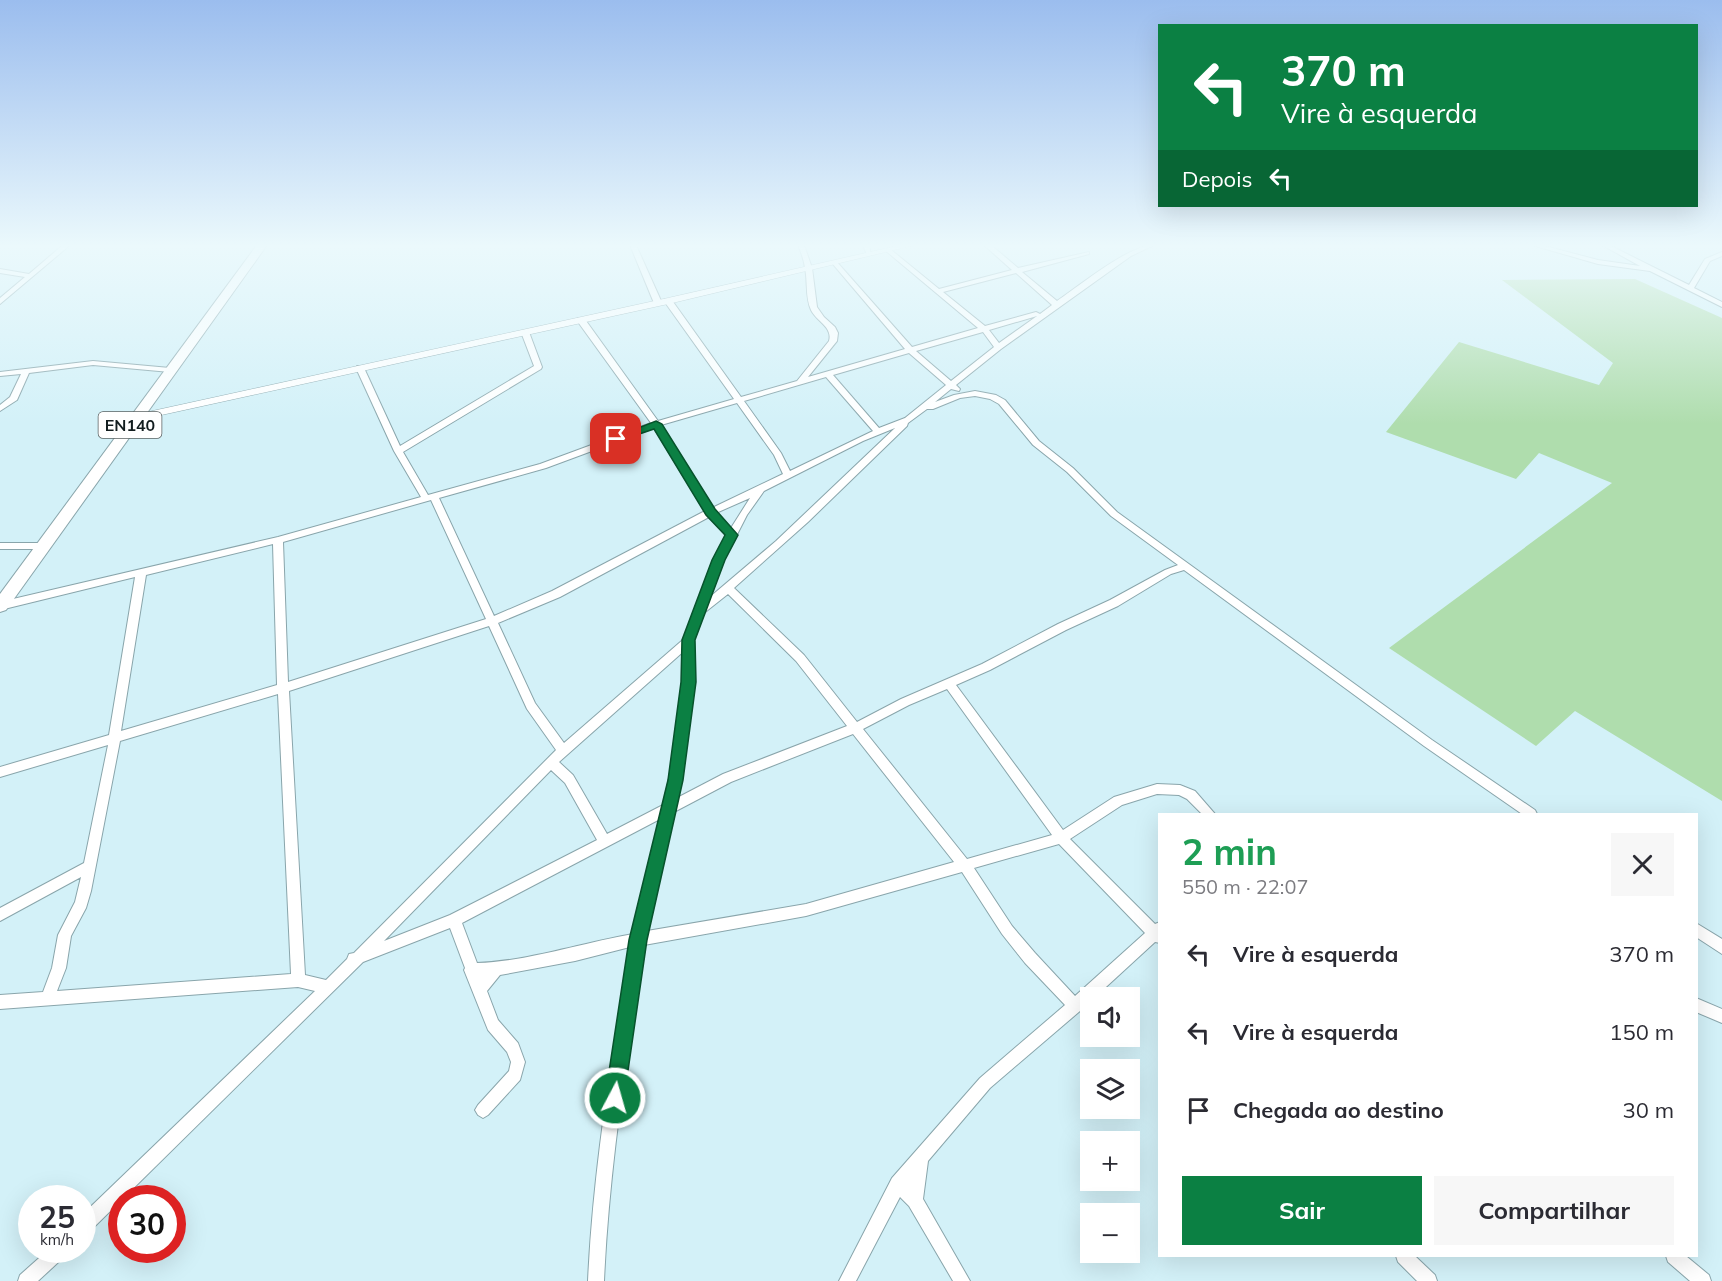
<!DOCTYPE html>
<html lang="pt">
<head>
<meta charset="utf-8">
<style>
  :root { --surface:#fff; --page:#f7f7f7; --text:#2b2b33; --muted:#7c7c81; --accent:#0b8043 }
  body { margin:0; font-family:Mulish,sans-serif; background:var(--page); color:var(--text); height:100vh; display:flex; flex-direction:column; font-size:22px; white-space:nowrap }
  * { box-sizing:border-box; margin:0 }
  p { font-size:20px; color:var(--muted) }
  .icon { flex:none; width:33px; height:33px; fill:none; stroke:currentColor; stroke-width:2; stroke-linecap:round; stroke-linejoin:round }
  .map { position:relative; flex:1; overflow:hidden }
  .panel { position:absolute; left:1158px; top:813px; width:540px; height:444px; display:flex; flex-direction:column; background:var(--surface); border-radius:0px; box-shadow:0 6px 24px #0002 }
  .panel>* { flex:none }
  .guide { position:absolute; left:1158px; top:24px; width:540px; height:183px; border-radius:0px; box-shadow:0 6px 24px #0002; background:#0b8043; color:#fff; overflow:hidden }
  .controls { position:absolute; left:1080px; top:987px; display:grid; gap:12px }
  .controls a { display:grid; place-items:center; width:60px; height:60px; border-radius:0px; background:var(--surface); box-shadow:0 6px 24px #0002; font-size:30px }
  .speed { position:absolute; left:18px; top:1185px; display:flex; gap:12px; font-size:30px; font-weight:700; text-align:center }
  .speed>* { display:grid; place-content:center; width:78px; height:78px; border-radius:50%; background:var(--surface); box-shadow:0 6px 24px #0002; line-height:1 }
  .speed small { font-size:15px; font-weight:400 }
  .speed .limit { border:9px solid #d22; background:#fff; color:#111 }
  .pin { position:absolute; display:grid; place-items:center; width:51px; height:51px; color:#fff; margin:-26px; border-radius:12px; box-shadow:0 3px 9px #0006 }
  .me { position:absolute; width:66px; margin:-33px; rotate:6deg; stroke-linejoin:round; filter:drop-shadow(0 0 4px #0008) }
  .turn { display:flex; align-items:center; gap:21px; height:126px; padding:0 24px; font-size:27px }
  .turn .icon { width:78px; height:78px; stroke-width:2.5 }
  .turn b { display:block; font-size:42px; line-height:51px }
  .then { display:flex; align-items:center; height:57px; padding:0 24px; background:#0003; gap:12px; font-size:22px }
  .round { display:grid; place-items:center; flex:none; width:63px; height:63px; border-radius:0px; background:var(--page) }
  .overview { display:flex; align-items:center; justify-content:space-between; height:102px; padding:0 24px }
  h1 { font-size:36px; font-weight:700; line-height:45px; color:#1e9e55 }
  .primary-button { display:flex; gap:12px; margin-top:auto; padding:12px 24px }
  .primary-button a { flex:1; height:69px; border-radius:0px; background:var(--accent); color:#fff; font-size:24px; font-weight:700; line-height:69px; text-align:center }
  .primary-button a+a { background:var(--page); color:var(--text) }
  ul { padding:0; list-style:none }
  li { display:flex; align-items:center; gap:18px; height:78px; padding:0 24px }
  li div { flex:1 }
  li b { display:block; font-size:22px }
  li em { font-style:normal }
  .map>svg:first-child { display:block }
  .green { fill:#afddad }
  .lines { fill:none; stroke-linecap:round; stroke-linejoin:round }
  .minor-casing { stroke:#89a5ab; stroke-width:2 }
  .tertiary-casing { stroke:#89a5ab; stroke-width:1 }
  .primary-casing { stroke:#89a5ab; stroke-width:2 }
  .minor { fill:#fff; fill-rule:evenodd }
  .tertiary { fill:#fff; fill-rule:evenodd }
  .primary { fill:#fff; fill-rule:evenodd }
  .route { fill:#0b8043; stroke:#07532c; stroke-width:1.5 }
  .labels { text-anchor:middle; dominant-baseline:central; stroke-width:5; stroke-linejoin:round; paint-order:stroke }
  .shield { fill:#fff; stroke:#596162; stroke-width:1.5 }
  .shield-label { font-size:16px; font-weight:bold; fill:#121d1f }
</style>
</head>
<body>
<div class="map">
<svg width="1722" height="1281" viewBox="0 0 1722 1281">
  <rect width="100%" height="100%" fill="#d3f1f8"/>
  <!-- green -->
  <polygon class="green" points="1635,279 1722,318 1722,801 1575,711 1536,746 1389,648 1612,483 1539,453 1516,479 1386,432 1459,342 1599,385 1613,363 1502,280"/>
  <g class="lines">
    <defs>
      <g id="minor">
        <polygon points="63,245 70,245 0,304 0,298 25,277 0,273 0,269 29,274"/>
        <polygon points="630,245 636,245 662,303 661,305 654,303"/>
        <path d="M798,245H804L812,268L817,307L824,317L835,327L838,333L837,341L808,377L905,349L832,263V261H836L912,347L978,328L886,251V249H890L939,289L1012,270L984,245H991L1018,268L1089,252V254L1022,272L1057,301C1079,286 1129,245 1154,245L1131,256L1001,349L956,385L960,389L959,391L951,389L935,402L954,395L975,391L996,395L1005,400L1039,441L1073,468L1117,512L1432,740L1535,810L1537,814H1522L1424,746L1184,570L1171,574L1118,606L1066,630L990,670L956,685L1063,830L1114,797L1157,784L1180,785L1195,791L1215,814H1202L1187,799L1179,795L1157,794L1122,805L1070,839L1155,924L1160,922V943L1155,942L1094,998H1090V1001L1080,1011L990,1088L928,1161L923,1199L970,1281H953L909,1206L900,1197L856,1281H839L892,1178L980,1078L1065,1005L1025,963L1002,934L962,872L806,916L644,945C627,1056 609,1168 604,1281H588C593,1169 612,1058 630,947L575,961L500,975L487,991L498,1020L518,1043L525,1062L520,1080L488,1115L483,1118L478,1115L475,1110L478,1105L509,1071L511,1062L507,1052L488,1030L464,970L465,968L450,928L363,962L88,1233L82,1235V1215L315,991L298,987L0,1009V995L43,992L52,968L58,935L75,902L81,877L0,921V908L84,863L108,745L0,777V767L109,735L135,577L0,610V602L278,537L421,497L394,451L356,368L357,366H360L364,368L400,446L534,366L521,332L525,330L529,332L542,367L541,369L403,452L428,495L540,464L651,423L578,322V318H584L658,421L734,399L664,301L665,299H671L741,397L797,381L829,341C833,327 817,322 811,310C805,297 808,282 805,268C804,260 801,252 798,245ZM1016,273L1052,305L1040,314L1036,312L985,326L943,292ZM1037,316L999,343L989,330ZM983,332L994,347L951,381L916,351ZM909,353L946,385L905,418L879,428L833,375ZM826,377L873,431L790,471L781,453L744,401ZM975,396L990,399L999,404L1033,445L1067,472L1111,516L1178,565L1165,570L1110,600L1058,624L982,664L901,699L857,722L804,655L734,588L808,522L907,426L908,423L927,409H933L960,398ZM737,403L774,455L783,474L712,508L661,425ZM654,428L705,511L552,591L494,616L439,498L546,468ZM895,428L776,541L710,597L724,560L747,515L764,491L863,441ZM750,498L731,528L716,513ZM431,500L486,619L288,682L283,542ZM709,517L727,536L714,560L685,638L564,743L535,703L498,623L560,597ZM273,544L277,685L121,731L146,575ZM728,594L796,661L847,726L723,774L677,798L681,780L694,682V640L704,613ZM489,626L527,709L556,750L354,953L349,954L347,959L326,980L305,975L289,691ZM684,651C683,702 675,755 663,805L607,834L573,775L559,762ZM947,689L1052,835L967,859L863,729L909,705ZM278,694L291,974L57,991L66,968L71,936L86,908L91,891L120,741ZM853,734L954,862L806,904L647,931L674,812L731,782ZM551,770L565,783L597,840L450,915L384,941ZM660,819L633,934C581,943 530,961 477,963L462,923ZM1059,844L1145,933L1075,996L1035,953L1012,926L974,868Z"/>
        <polygon points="863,245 869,245 871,255 867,255"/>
        <polygon points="1532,245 1541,245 1598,260 1640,266 1602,245 1609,245 1689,285 1705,259 1722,252 1722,256 1710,261 1694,288 1722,302 1722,307 1650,271 1598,264"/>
        <polygon points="93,361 170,368 174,370 170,372 93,365 29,373 17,400 0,411 0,405 10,397 21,374 0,376 0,372"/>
        <polygon points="0,543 43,543 48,546 43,549 0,549"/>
        <polygon points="1696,923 1722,939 1722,954 1696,937"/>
        <polygon points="1696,998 1722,1009 1722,1023 1696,1012"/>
        <polygon points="48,1250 67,1250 65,1256 38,1281 18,1281 20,1275"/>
        <polygon points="1396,1256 1415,1256 1435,1275 1437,1281 1417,1281 1398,1262"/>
        <polygon points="1666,1256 1686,1256 1709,1275 1711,1281 1690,1281 1668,1262"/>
      </g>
      <polygon id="tertiary" points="901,245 915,245 668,304 134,421 129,418 134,415 668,298"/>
      <polygon id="primary" points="257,245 267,245 6,610 0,612 0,594"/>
    </defs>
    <!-- minor casing -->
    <use href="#minor" class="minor-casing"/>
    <!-- tertiary casing -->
    <use href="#tertiary" class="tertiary-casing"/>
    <!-- primary casing -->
    <use href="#primary" class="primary-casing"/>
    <!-- minor -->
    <use href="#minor" class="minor"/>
    <!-- tertiary -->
    <use href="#tertiary" class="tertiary"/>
    <!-- primary -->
    <use href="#primary" class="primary"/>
  </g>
  <!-- sky -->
  <linearGradient id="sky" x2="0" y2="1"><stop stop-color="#9bbdee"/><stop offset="0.58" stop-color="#ebf9fc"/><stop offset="1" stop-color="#ebf9fc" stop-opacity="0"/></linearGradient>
  <rect width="1722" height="424" fill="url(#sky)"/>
  <!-- route -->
  <polygon class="route" points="656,421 662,424 715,509 738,535 725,560 695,640 696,682 683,780 647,940 624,1098 621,1105 615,1107 608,1105 605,1098 629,940 668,780 681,682 682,640 712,560 725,535 706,515 654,429 616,442 610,439"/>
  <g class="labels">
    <!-- shield labels -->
    <rect class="shield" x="98.5" y="412" width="63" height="26" rx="4.5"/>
    <g class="shield-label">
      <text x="130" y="425">EN140</text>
    </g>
  </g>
</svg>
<div class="controls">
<a><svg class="icon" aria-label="sound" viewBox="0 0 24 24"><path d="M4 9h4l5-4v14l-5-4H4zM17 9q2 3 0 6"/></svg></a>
<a><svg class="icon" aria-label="layers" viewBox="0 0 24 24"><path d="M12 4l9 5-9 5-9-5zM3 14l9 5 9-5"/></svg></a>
<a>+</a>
<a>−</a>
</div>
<div class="speed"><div>25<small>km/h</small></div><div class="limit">30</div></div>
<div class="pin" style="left:616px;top:439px;background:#d93025"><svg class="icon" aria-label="arrive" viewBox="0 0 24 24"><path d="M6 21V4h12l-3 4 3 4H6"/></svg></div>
<svg class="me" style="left:615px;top:1098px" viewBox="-20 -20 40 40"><circle r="17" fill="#0b8043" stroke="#fff" stroke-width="3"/><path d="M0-11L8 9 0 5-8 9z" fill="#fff"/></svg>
<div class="guide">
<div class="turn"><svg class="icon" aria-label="left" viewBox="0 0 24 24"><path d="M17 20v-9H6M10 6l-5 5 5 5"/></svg><div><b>370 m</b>Vire à esquerda</div></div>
<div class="then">Depois<svg class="icon" aria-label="left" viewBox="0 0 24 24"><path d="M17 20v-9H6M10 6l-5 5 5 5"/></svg></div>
</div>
<section class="panel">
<div class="overview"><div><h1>2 min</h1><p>550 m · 22:07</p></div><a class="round"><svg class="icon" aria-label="close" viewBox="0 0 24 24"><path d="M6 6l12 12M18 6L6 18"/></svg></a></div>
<ul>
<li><svg class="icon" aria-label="left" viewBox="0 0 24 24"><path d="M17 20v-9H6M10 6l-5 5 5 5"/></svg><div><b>Vire à esquerda</b></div><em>370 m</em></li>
<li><svg class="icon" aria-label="left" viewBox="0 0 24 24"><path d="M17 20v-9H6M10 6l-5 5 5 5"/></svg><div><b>Vire à esquerda</b></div><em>150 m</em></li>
<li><svg class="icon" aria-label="arrive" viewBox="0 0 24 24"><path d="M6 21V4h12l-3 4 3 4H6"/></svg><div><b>Chegada ao destino</b></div><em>30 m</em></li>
</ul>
<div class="primary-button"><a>Sair</a><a>Compartilhar</a></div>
</section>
</div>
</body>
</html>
